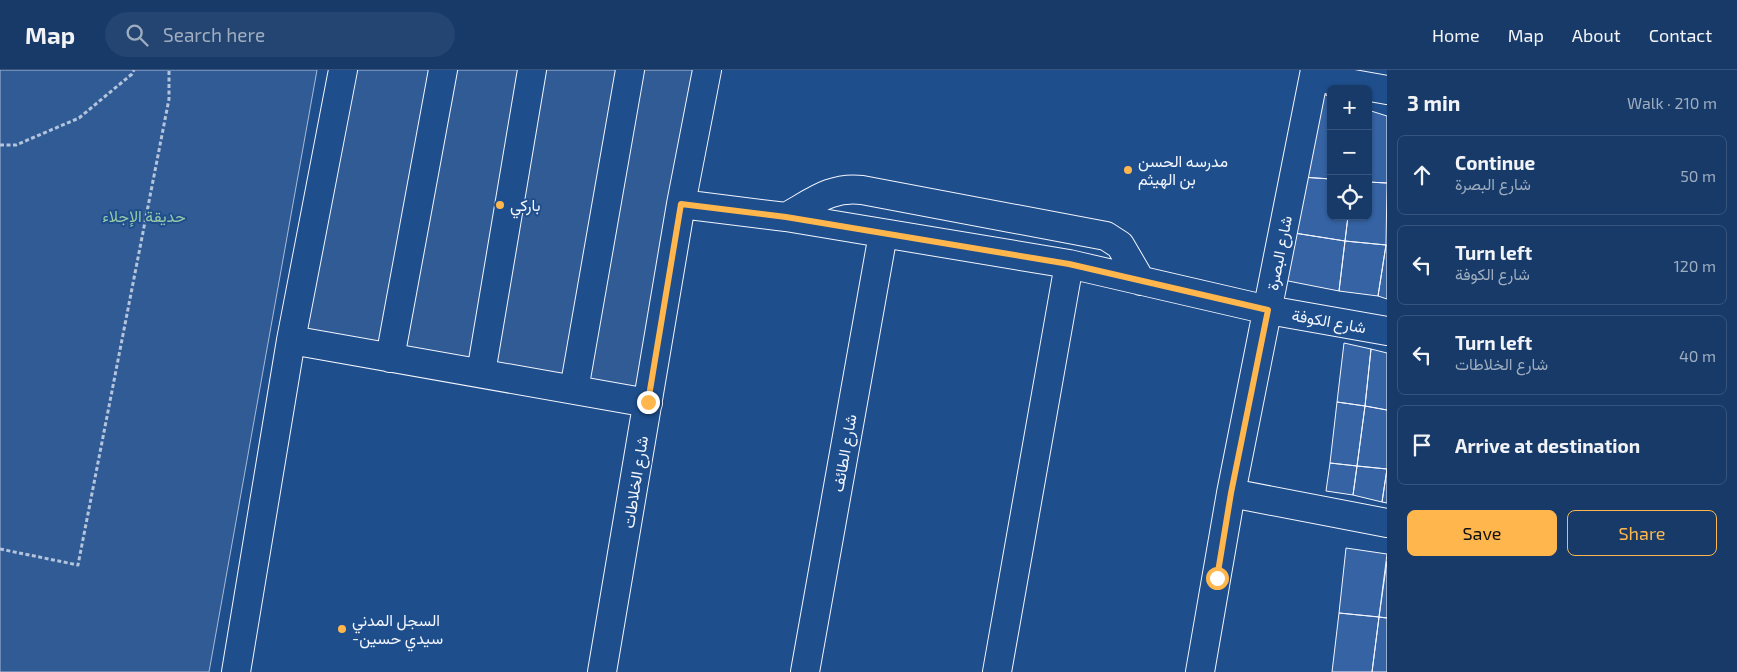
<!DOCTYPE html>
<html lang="en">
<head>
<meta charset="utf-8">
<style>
  body { margin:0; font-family:"Exo 2",Vazirmatn,sans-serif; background:#244571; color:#f1f3f6 }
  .controls { position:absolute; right:15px; top:15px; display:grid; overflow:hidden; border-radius:8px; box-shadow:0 1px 4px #0004 }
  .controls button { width:45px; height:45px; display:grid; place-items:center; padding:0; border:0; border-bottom:1px solid #36547d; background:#173a69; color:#f1f3f6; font:25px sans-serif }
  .stop { position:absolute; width:15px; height:15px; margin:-11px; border:4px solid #ffb74d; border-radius:50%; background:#fff }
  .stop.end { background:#ffb74d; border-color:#fff; box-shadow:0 1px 5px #0008 }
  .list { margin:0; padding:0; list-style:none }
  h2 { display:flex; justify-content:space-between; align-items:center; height:65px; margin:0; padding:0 20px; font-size:21px }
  h2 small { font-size:16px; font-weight:400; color:#9eadc0 }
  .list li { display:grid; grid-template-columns:32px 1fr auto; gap:15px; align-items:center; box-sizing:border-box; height:80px; margin:0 10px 10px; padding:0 10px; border:1px solid #36547d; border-radius:8px }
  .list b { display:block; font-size:19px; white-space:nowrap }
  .list p { margin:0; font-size:16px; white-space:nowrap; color:#9eadc0 }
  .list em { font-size:16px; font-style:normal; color:#9eadc0 }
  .actions { display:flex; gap:10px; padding:15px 20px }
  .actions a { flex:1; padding:11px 0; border:1px solid #ffb74d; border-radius:8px; text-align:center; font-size:18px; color:#ffb74d }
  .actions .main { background:#ffb74d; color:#111 }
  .icon { flex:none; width:28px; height:28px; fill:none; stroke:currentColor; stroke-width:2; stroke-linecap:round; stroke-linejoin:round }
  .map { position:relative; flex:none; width:1387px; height:602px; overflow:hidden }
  header { display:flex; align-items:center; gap:30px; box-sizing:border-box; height:70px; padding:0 25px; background:#173a69; border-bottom:1px solid #36547d }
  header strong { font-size:24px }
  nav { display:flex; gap:28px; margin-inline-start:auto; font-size:18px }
  .search { width:350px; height:45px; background:#244571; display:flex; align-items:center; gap:12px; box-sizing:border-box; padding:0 18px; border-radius:28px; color:#9eadc0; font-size:19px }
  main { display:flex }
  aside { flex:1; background:#173a69 }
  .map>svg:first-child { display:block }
  .built { fill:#305b95; stroke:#a8bbd7 }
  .building { fill:#3563a3; stroke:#f2f6ff }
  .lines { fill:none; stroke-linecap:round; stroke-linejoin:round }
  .minor-casing { stroke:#f2f6ff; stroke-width:30 }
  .path { stroke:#b3c4dc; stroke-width:3; stroke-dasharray:4 2.5; stroke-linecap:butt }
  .minor { stroke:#1f4e8c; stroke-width:28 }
  .route { stroke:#ffb74d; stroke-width:6 }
  .poi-dot { fill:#ffb74d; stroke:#1f4e8c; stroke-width:2 }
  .labels { text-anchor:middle; stroke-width:4; stroke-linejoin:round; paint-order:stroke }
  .poi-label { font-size:16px; fill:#f2f6ff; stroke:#1f4e8c; text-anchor:start }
  .park-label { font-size:16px; fill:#97c8a6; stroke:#1f4e8c }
  .street-label { font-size:16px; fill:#f2f6ff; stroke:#1f4e8c }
</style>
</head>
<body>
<header>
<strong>Map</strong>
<div class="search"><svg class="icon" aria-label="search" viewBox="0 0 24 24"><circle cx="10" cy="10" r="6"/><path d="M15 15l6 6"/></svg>Search here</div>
<nav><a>Home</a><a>Map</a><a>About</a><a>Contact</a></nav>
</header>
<main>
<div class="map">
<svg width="1387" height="602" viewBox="0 0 1387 602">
  <rect width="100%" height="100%" fill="#1f4e8c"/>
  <!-- built -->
  <path class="built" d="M0,0H317L209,602H0Z
    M344,0H706L648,332L292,270Z"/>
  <!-- building -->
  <path class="building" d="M1317,22L1331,27V109L1301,107Z
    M1368,40L1387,46V113L1368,112Z
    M1301,107L1331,109V146H1348L1345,171L1288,162Z
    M1368,112L1387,113L1386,175L1345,171L1348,146H1368Z
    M1288,162L1345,171L1339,221L1278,209Z
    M1345,171L1386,175L1378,226L1339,221Z
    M1386,175H1387V229L1378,226Z
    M1344,273L1371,279L1365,336L1337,332Z
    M1371,279L1387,283V340L1365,336Z
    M1337,332L1365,336L1357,396L1330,393Z
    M1365,336L1387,340V399L1357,396Z
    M1330,393L1357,396L1353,425L1326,421Z
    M1357,396L1387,399L1382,432L1353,425Z
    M1387,399V433L1382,432Z
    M1346,478L1387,484L1379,547L1339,543Z
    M1387,491V548L1379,547Z
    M1339,543L1379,547L1372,602H1332Z
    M1379,547L1387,548V602H1372Z"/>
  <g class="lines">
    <!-- minor casing -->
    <g class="minor-casing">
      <path id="minor" d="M1314,7L1387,20
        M681,134L786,147L1069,194L1268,240L1387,261
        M786,147C812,133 831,116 862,120L1106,166L1120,175L1141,211
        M291,270L648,333
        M390,288L443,0
        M481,303L532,0
        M574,320L630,0
        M1231,423L1387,453
        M236,602L291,270L343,0
        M602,602L681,134L707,0
        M805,602L883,164
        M997,602L1069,194
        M1200,602L1231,423L1315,0"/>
    </g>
    <!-- path -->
    <path class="path" d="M0,75H16L79,48L132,4L134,0
      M0,479L78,495L169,29V0"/>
    <!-- minor -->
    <use href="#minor" class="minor"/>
  </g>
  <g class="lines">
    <!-- route -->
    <path class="route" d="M648,332L681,134L786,147L1069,194L1268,240L1231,423L1217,508"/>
  </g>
  <!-- markers -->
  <g class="poi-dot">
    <circle cx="1128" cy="100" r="5"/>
    <circle cx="500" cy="135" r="5"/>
    <circle cx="342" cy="559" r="5"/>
  </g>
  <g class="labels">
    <!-- poi labels -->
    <g class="poi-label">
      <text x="1138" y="97">مدرسه الحسن<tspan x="1138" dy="18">بن الهيثم</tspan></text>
      <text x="510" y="141">باركي</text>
      <text x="352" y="556">السجل المدني<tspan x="352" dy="18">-سيدي حسين</tspan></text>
    </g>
    <!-- park labels -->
    <g class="park-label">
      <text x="144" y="152">حديقة الإجلاء</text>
    </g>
    <!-- street labels -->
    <g class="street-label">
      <text transform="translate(1279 183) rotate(-79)" y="6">شارع البصرة</text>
      <text transform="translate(1329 251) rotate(10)" y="6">شارع الكوفة</text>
      <text transform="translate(844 383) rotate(-80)" y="6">شارع الطائف</text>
      <text transform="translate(635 412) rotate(-81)" y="6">شارع الخلاطات</text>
    </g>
  </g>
</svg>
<div class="controls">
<button>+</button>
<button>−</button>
<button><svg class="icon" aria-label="locate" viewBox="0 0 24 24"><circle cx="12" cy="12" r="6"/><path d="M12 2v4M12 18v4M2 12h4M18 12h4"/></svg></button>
</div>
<div class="stop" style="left:1217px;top:508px"></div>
<div class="stop end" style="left:648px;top:332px"></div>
</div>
<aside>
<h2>3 min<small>Walk · 210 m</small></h2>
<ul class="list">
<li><svg class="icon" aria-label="ahead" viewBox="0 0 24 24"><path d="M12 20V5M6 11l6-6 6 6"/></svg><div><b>Continue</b><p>شارع البصرة</p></div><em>50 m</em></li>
<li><svg class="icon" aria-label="left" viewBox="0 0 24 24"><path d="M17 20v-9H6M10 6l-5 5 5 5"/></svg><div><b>Turn left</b><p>شارع الكوفة</p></div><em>120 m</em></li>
<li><svg class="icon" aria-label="left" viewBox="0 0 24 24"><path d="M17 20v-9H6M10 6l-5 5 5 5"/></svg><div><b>Turn left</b><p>شارع الخلاطات</p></div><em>40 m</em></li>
<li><svg class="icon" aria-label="arrive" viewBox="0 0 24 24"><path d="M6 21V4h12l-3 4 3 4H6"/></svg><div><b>Arrive at destination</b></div></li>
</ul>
<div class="actions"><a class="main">Save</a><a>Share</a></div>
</aside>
</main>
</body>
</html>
